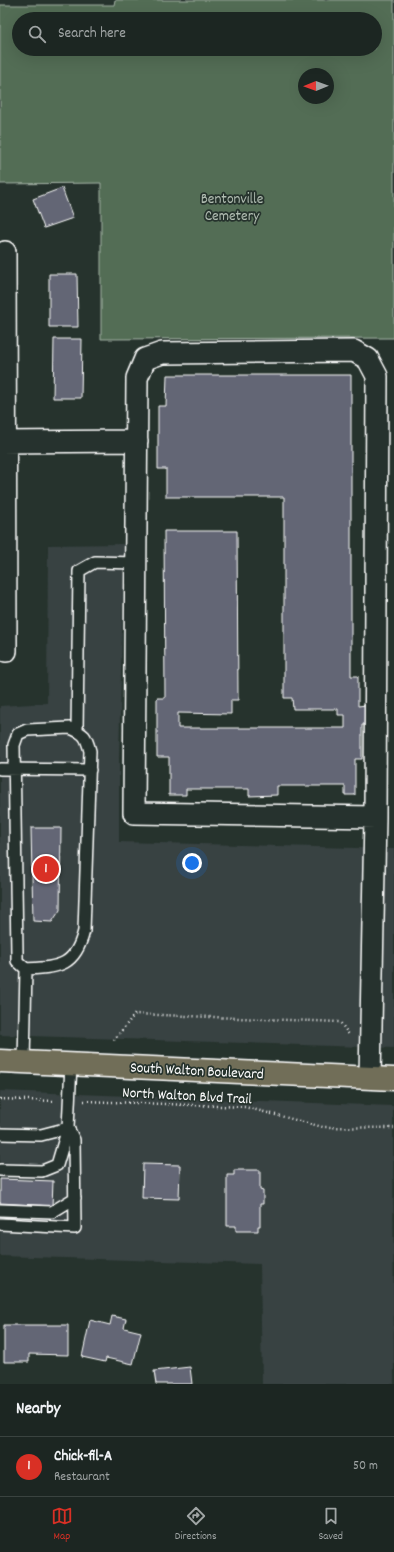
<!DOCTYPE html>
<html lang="en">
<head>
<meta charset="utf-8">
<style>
  body { margin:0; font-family:Dekko,sans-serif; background:#252e2a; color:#f1f3f6 }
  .compass { position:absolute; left:298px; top:68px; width:36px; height:36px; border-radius:50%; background:#1c2622; box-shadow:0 4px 16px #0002; rotate:269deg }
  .you { position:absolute; left:192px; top:863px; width:14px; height:14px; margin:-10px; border:3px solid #fff; border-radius:50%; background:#1a73e8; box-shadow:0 0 0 6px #1a73e833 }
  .badge { display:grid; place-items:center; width:26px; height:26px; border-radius:50%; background:#d93025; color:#fff; font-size:13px; font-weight:700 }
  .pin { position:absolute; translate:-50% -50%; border:2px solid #fff; box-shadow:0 1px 4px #0006 }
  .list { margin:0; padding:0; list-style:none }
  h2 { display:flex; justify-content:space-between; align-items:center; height:52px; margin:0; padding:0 16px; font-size:17px }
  h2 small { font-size:13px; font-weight:400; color:#a0a5a5 }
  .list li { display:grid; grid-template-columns:26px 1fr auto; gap:12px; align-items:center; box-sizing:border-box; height:60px; padding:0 16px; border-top:1px solid #3a4340 }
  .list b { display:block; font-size:15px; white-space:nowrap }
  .list p { margin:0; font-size:13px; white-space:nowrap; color:#a0a5a5 }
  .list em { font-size:13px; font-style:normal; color:#a0a5a5 }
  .icon { flex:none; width:22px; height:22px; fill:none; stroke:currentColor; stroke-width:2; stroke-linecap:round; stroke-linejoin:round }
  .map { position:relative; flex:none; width:394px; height:1384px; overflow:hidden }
  .search { position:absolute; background:#1c2622; box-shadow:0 4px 16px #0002; left:12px; right:12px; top:12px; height:44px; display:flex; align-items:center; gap:10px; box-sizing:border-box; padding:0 14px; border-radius:22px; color:#a0a5a5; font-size:15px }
  .sheet { height:112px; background:#1c2622 }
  nav { display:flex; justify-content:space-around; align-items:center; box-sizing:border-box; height:56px; border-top:1px solid #3a4340; background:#1c2622; font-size:11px; color:#a0a5a5 }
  nav a { display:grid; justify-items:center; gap:2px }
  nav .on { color:#d93025 }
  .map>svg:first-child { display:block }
  .built { fill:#384242 }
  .green { fill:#526d54; stroke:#a8b6aa; fill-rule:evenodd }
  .building { fill:#636674; stroke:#fff }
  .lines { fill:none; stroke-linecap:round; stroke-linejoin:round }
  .service-casing { stroke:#fff; stroke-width:14 }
  .minor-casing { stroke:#fff; stroke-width:24 }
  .primary-casing { stroke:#fff; stroke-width:25 }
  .path { stroke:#fff; stroke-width:2.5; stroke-dasharray:1 3; stroke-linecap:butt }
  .service { stroke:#26332d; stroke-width:11 }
  .minor { stroke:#26332d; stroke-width:21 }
  .primary { stroke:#716e59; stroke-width:22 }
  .labels { text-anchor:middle; stroke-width:3.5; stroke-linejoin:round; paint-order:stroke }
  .park-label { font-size:15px; fill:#b1bdb2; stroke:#26332d }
  .street-label { font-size:15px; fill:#fff; stroke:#26332d }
</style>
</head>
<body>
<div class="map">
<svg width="394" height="1384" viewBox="0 0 394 1384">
  <rect width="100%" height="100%" fill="#26332d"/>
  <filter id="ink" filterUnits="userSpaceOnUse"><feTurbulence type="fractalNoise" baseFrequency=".025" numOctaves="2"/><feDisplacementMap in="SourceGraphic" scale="8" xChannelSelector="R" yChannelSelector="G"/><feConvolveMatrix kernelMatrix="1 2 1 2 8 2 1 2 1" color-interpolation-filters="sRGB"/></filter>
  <g filter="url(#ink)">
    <!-- built -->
    <path class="built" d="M124,544L119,759V842L394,849V1048L0,1035V706L47,703L48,545Z
      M0,1091L393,1106L394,1384H262L260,1264L0,1256Z"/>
    <!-- green -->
    <path class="green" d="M115,0H394V338L101,339V183L0,184V5H114ZM19,19H375V49H19ZM304,74H328V98H304Z"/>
    <!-- building -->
    <path class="building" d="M62,188L73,218L44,228L33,199Z
      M49,274H77L78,327H49Z
      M54,339H82L81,398H53Z
      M167,375H351V676H358V706L366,705V725H362V759H355V795H345V786H277V795L249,796V789H186V795H169V757H157V698H165L164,531H237L238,700H231V714L178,713V728H345V715H338V709H293L292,698H284V497H166V469H158V406H166Z
      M31,828H61L60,910L52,922L33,921Z
      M143,1164L180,1165L179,1199L142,1198Z
      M234,1170H260V1190L263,1191V1204H260V1226H258V1231H236V1226H227V1175H234Z
      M0,1179L53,1181L52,1206L0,1203Z
      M112,1316L126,1319L124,1328L141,1332L133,1364L106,1358L105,1362L82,1357L90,1320L110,1325Z
      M4,1325H68V1355L29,1354V1362H4Z
      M190,1367L192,1384H156L154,1371Z"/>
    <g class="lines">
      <!-- service casing -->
      <g class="service-casing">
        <path id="service" d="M70,728C85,734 86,736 90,751L84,931C75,967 59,967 26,969L17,961V954L14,745L18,734L27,730Z
          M77,731L79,571L95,562L136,563
          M0,769L90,770
          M24,1062L26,969
          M0,1134L41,1135L68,1128
          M0,1170L42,1171L57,1165L68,1128L71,1064
          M0,1210L52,1212L75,1198
          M0,1224L75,1228L74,1140L68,1128"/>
      </g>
      <!-- minor casing -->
      <g class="minor-casing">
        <path id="minor" d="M5,252L6,651
          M0,442L137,441
          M370,1078L375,817L377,376L368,359L354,351L162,353L145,359L137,378L134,813L375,817"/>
      </g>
      <!-- primary casing -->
      <g class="primary-casing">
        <path id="primary" d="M0,1061L394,1079"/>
      </g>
      <!-- path -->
      <path class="path" d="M114,1040L135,1014L340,1022L350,1036
        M0,1099L55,1101
        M84,1101L245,1107L323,1127L394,1128"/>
      <!-- service -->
      <use href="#service" class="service"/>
      <!-- minor -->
      <use href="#minor" class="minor"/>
      <!-- primary -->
      <use href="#primary" class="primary"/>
    </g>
  </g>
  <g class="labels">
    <!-- park labels -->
    <g class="park-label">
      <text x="232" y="203">Bentonville<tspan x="232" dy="17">Cemetery</tspan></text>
    </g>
    <!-- street labels -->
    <g class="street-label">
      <text transform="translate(197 1070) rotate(3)" y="5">South Walton Boulevard</text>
      <text transform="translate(187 1095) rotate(3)" y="5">North Walton Blvd Trail</text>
    </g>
  </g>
</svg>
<svg class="compass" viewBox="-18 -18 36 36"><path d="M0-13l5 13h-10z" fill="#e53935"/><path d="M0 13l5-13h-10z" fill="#a0a5a5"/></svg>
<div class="you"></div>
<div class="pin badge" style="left:46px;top:869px">1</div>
<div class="search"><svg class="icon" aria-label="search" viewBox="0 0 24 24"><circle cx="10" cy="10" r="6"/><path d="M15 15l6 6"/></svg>Search here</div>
</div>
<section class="sheet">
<h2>Nearby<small></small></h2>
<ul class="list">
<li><span class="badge">1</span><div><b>Chick-fil-A</b><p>Restaurant</p></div><em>50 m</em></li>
</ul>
</section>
<nav>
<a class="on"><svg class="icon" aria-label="map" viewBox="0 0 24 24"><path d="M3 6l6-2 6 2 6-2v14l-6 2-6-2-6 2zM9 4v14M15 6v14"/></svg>Map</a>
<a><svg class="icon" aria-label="directions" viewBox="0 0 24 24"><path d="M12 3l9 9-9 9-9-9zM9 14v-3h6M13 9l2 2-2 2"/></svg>Directions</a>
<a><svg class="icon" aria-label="saved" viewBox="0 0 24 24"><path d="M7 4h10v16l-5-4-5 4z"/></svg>Saved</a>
</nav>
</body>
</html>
